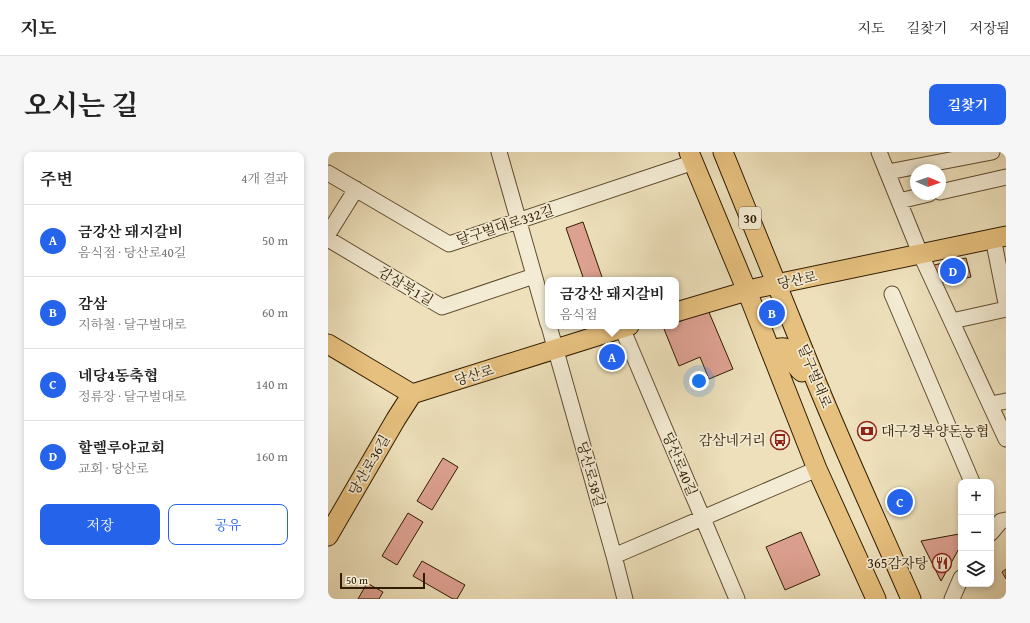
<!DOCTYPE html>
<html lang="ko">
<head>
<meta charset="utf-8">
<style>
  body { margin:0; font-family:"Gentium Book Plus","Noto Serif KR",serif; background:#f6f6f6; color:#222 }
  .controls { position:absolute; right:12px; bottom:12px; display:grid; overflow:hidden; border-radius:8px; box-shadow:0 2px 6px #0003 }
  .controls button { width:36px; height:36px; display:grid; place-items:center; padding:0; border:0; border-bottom:1px solid #e0e0e0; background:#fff; color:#222; font:20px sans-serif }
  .compass { position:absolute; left:582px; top:12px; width:36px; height:36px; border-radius:50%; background:#fff; box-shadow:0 2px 6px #0003; rotate:92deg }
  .scale { position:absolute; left:12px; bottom:10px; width:85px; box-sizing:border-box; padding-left:4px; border:2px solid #311c01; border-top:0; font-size:11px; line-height:14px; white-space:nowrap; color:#311c01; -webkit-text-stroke:3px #f3ebd3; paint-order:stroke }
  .you { position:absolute; left:371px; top:229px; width:14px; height:14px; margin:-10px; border:3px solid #fff; border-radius:50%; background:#1a73e8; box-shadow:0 0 0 6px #1a73e833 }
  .badge { display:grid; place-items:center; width:26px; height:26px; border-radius:50%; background:#2563eb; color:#fff; font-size:13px; font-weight:700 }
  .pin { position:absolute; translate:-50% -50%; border:2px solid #fff; box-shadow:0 1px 4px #0006 }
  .popup { position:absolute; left:217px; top:125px; width:134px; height:52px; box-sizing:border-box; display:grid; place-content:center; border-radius:8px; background:#fff; filter:drop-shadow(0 1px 3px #0005); font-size:13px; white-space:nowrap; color:#767676 }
  .popup b { font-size:15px; color:#222 }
  .popup::after { content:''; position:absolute; left:50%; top:100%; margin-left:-8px; border:8px solid transparent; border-top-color:#fff }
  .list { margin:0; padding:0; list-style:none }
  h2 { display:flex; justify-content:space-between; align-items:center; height:52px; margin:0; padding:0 16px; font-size:17px }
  h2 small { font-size:13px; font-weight:400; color:#767676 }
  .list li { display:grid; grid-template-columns:26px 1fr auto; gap:12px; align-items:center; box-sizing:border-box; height:72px; padding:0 16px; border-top:1px solid #e0e0e0 }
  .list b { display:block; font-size:15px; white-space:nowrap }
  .list p { margin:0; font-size:13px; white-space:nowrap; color:#767676 }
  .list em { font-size:13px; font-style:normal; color:#767676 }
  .actions { display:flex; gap:8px; padding:12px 16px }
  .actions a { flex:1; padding:9px 0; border:1px solid #2563eb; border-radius:8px; text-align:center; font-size:14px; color:#2563eb }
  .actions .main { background:#2563eb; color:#fff }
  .icon { flex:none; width:22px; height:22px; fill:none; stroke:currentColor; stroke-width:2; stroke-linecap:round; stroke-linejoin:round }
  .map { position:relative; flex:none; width:678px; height:447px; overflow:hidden; border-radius:8px }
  header { display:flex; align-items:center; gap:24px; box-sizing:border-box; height:56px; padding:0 20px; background:#fff; border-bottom:1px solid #e0e0e0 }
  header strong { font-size:19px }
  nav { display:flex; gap:22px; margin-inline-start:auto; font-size:14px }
  .intro { display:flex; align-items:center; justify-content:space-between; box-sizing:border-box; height:96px; padding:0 24px }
  h1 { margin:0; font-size:28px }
  .button { padding:10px 18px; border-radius:8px; background:#2563eb; color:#fff; font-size:14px; font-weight:700 }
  main { display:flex; gap:24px; padding:0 24px }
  aside { flex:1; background:#fff; border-radius:8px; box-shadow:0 2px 6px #0003 }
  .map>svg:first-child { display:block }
  .building { fill:#dda191; stroke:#311c01 }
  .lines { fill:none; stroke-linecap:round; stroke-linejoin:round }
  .minor-casing { stroke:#604d30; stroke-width:17 }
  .major-casing { stroke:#311c01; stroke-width:21 }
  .minor { stroke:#f3ebd3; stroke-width:15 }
  .major { stroke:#e6c07e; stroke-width:19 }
  .labels { text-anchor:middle; stroke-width:3.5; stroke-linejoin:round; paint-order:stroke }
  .shield { fill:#f3ebd3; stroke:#6b5a40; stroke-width:1 }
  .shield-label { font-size:13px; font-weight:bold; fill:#311c01 }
  .street-label { font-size:14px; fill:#311c01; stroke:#f3ebd3 }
  .poi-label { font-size:14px; fill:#311c01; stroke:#f3ebd3; text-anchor:end }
</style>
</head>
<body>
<header>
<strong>지도</strong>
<nav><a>지도</a><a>길찾기</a><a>저장됨</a></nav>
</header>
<div class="intro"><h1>오시는 길</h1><a class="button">길찾기</a></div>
<main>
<aside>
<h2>주변<small>4개 결과</small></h2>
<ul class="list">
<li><span class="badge">A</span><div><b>금강산 돼지갈비</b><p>음식점 · 당산로40길</p></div><em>50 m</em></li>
<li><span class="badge">B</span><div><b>감삼</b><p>지하철 · 달구벌대로</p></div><em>60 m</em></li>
<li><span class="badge">C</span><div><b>네당4동축협</b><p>정류장 · 달구벌대로</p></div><em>140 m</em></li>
<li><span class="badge">D</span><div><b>할렐루야교회</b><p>교회 · 당산로</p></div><em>160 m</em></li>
</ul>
<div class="actions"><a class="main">저장</a><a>공유</a></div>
</aside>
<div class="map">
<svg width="678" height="447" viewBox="0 0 678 447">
  <rect width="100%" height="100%" fill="#ede0bb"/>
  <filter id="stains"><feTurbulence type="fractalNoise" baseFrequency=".005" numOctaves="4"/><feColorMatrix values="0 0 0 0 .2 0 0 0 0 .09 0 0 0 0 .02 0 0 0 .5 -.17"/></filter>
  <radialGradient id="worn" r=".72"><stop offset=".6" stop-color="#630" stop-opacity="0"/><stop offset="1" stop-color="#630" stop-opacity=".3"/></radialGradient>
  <!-- building -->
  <path class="building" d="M255,70L275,128H256L238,76Z
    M638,106L643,125L613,131L606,113Z
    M380,158L405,217L381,227L372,205L351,214L336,177L342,174H348V171Z
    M115,306L130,315L104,358L89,349Z
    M80,361L95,370L69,413L54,404Z
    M473,380L492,423L457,438L438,395Z
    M631,382L633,387V393L613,429L593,389Z
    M94,409L137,433L129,447H125L85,424Z
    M678,417V427L674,420Z
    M39,431L55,440L51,447H30Z"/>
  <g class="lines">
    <!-- minor casing -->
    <g class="minor-casing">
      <path id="minor" d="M171,0L220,172
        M551,0L592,101L678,287
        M560,20L664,0
        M0,21L121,92L366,10
        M612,40L678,25
        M571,49L601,42
        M0,82L28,37
        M665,86L678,151
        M0,87L114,155L206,124
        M564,142L644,330
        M624,169L678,157
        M221,174L286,404L297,447
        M294,176L409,447
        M663,252L678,249
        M663,381L673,369L678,368
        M286,404L489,317
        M624,447L633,426"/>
    </g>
    <!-- major casing -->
    <g class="major-casing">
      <path id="major" d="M361,0L419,139L489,317L548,447
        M395,0C425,74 455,148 485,222C516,298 550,372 583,447
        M348,160L429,136L678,84
        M0,192L84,242L301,174
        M443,199C468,187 460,210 474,220
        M0,384L68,267L84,242"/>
    </g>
    <!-- minor -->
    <use href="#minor" class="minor"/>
    <!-- major -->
    <use href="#major" class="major"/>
  </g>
  <!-- icons -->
  <defs>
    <g id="bank-ring" transform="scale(1)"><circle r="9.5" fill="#f3ebd3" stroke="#8f2418" stroke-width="1.5"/><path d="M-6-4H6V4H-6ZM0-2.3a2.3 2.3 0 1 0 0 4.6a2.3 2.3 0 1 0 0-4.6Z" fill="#8f2418"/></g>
    <g id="bus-ring" transform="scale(1)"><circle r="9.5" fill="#f3ebd3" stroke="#8f2418" stroke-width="1.5"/><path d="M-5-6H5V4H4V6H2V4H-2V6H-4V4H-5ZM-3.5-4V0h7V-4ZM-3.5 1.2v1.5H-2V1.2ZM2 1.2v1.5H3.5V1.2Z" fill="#8f2418"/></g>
    <g id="restaurant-ring" transform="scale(1)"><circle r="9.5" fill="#f3ebd3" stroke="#8f2418" stroke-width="1.5"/><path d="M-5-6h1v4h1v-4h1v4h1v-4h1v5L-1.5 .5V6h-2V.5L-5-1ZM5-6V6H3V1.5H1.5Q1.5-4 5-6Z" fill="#8f2418"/></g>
  </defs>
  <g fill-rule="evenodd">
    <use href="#bank-ring" x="539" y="279"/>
    <use href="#bus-ring" x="452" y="288"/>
    <use href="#restaurant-ring" x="614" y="411"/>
  </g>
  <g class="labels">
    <!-- shield labels -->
    <rect class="shield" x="411" y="55" width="22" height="22" rx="3"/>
    <g class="shield-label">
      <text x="422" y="71">30</text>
    </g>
    <!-- street labels -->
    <g class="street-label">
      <text transform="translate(177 73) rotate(-18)" y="5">달구벌대로332길</text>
      <text transform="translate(469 128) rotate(-12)" y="5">당산로</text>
      <text transform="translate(78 134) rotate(31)" y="5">감삼북1길</text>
      <text transform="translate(146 223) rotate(-17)" y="5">당산로</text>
      <text transform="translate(487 224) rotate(68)" y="5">달구벌대로</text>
      <text transform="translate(352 312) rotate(67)" y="5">당산로40길</text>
      <text transform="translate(41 313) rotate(-60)" y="5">당산로36길</text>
      <text transform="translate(263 322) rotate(74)" y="5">당산로38길</text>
    </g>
    <!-- poi labels -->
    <g class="poi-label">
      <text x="553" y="284" text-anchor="start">대구경북양돈농협</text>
      <text x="438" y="293">감삼네거리</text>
      <text x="600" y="416">365감자탕</text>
    </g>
  </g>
  <rect width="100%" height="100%" filter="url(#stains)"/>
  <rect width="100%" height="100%" fill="url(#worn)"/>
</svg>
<div class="controls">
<button>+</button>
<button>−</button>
<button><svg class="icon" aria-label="layers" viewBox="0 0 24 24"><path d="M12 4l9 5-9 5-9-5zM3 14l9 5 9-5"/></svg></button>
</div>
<svg class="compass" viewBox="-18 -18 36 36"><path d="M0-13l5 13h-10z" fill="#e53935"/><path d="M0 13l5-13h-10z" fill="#767676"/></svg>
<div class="scale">50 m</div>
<div class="you"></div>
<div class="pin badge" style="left:284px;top:205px">A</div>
<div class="popup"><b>금강산 돼지갈비</b>음식점</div>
<div class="pin badge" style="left:444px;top:161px">B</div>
<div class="pin badge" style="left:572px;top:350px">C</div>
<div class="pin badge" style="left:625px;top:119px">D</div>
</div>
</main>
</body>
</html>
